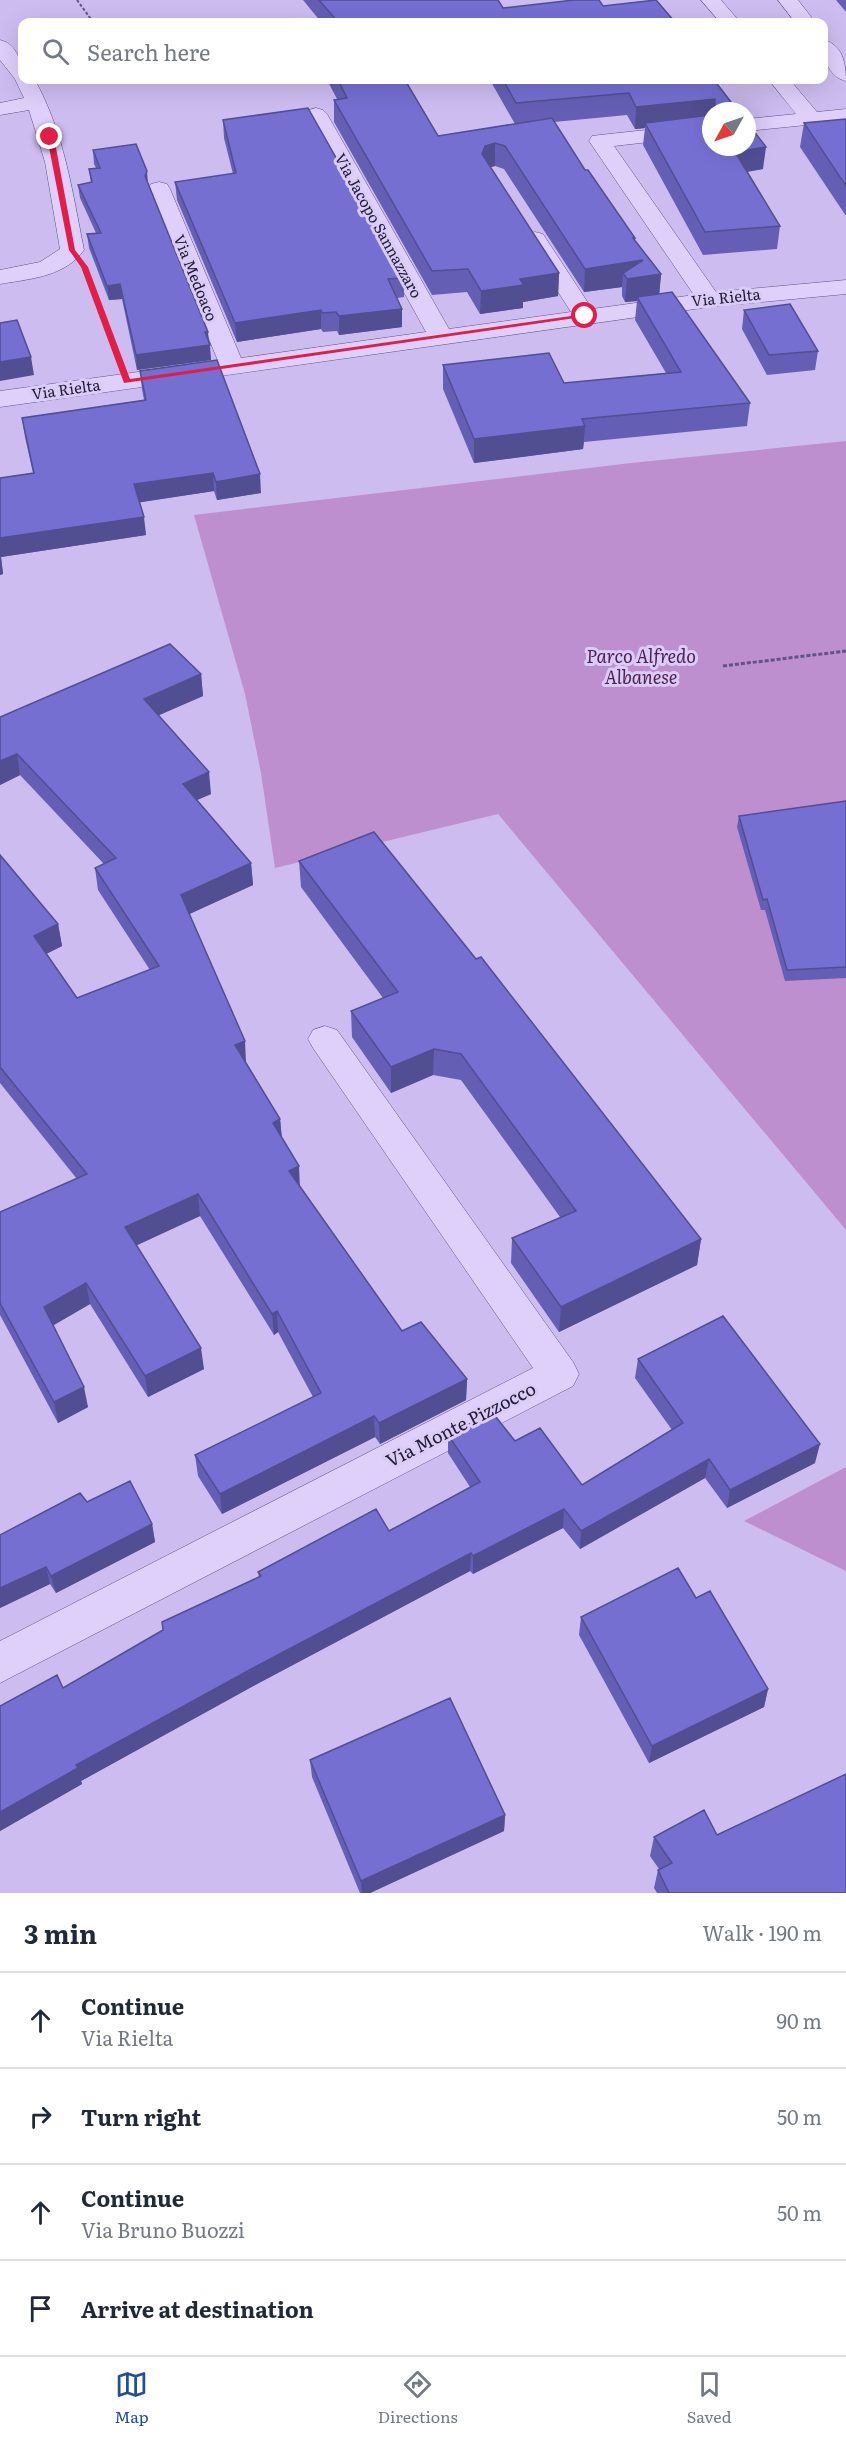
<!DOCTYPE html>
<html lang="en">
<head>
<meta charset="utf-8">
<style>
  body { margin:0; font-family:Literata,serif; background:#f2f2f3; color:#1f2937 }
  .compass { position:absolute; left:702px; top:102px; width:54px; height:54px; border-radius:50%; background:#fff; box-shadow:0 6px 24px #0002; rotate:230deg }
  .stop { position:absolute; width:18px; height:18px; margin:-14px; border:4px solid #e11d48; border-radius:50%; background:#fff }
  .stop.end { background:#e11d48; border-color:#fff; box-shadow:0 2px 6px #0008 }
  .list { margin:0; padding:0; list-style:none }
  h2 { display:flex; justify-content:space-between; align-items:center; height:78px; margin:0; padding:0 24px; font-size:26px }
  h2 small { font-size:20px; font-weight:400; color:#747a83 }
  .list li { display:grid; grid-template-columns:39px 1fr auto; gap:18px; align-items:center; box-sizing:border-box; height:96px; padding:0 24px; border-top:2px solid #e0e1e3 }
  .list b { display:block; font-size:22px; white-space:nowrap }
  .list p { margin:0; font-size:20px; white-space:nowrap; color:#747a83 }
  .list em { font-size:20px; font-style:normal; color:#747a83 }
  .icon { flex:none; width:33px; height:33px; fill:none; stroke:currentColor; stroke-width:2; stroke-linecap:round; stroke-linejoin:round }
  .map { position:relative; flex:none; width:846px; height:1893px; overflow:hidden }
  .search { position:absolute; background:#fff; box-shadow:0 6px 24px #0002; left:18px; right:18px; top:18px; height:66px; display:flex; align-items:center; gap:15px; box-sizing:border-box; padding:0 21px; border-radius:12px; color:#747a83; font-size:22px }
  .sheet { height:462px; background:#fff }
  nav { display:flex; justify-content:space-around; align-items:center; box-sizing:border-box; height:84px; border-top:2px solid #e0e1e3; background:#fff; font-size:16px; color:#747a83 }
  nav a { display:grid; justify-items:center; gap:3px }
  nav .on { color:#214e9a }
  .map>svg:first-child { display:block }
  .green { fill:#be8fce }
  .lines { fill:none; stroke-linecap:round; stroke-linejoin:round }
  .minor-casing { stroke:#5d5488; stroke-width:1 }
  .path-far1 { stroke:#5d5488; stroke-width:2; stroke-dasharray:3 2; stroke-linecap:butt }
  .path { stroke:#5d5488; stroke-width:3; stroke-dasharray:4 2; stroke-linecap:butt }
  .minor { fill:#decffb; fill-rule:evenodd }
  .wall { fill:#645fb4 }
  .shaded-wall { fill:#514e92 }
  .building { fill:#746fd1; stroke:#514e92; stroke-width:1.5 }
  .route { fill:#e11d48 }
  .labels { text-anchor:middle; stroke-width:6; stroke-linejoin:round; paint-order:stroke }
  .far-street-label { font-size:15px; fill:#1e1a36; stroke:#dacbf7 }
  .park-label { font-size:18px; font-style:italic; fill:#4e2054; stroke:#dacbf7 }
  .street-label { font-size:18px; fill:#1e1a36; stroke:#dacbf7 }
</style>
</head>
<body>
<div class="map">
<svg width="846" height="1893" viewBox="0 0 846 1893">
  <rect width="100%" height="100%" fill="#cdbcf0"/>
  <!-- green -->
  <path class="green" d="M846,441V1230L498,814L275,868L261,773L245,694L194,515L631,463Z
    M846,1467V1571L744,1521Z"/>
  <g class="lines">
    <!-- minor casing -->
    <g class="minor-casing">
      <path id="minor" d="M701,0H721L740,22H720Z
        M778,0H798L815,22H795Z
        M0,40C18,44 22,64 22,80H35C64,133 72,189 84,250C65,277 29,279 0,284V270L40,262L60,249L45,162L29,110L0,115V103L24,98L15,79L0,60Z
        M824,40C843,45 846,64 846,81C828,77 822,56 824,40Z
        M769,80H790L817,112L846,109V121L747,131V119L796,114Z
        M316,108L323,110L327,114L449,329L571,312L524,239L527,234L535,232L543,234L592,309L694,295L589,141L592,136L600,135L711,123V135L614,146L716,292L846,280V294L709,307L0,407V391L218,361L148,189L151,184L159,182L167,184L170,189L241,358L426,332L305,114L309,110Z
        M325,1026L337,1030L573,1362L579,1374L573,1386L0,1683V1641L533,1368L313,1048L308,1039L313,1030Z"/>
    </g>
    <!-- path-far1 -->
    <path class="path-far1" d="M77,0L93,22
      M303,22L324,20
      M90,282L109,332"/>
    <!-- path -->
    <path class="path" d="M108,330L116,350
      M723,666L846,651"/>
    <!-- minor -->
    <use href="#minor" class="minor"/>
  </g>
  <!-- wall -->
  <path class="wall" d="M303,0H498L503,8L603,6L675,22H321Z
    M836,0H846V12Z
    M327,80H407H405L438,136L515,124L490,80H714L738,111H711V147L763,169L747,172L780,226L777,249L703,255L643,145L645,128L635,129L627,115L554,122L585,170L635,238V241L661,274L659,294L750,403L747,426L584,442L583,449L474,463L443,389V365L564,383L666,373L635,320L637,301L625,302L622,296V287L584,292L504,169L495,166L490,167L559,273L558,296L523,302V308L480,314L467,292L432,295L334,122V100L337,99Z
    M846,119V216L800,147L804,123Z
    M223,120L404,278V297L397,298L402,309V327L339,335L337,331L323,332L321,329L237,342L177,200L175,182L233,174L224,138Z
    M93,150L148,185L210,345L211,360L137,370L122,299L109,300L89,248L87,234L96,233L80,198L78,185L91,183L89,169L96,168L94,164Z
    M744,310L818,351L815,370L767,375L742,329Z
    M140,371L261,493L217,500L214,491L139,502L146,535L1,557L3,574L0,575V478L33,473L25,437L22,418L144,400L142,389Z
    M201,674L203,696L158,715L211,794L197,800L251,863L253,885L189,914L246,1063L280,1119L282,1138L300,1186L402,1331L467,1379L466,1400L380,1444L375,1437L222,1514L198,1476L195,1455L313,1397L278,1332L274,1335L200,1216L136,1245L204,1369L148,1397L90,1304L53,1325L88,1407L58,1423L0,1315V1212L77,1179L0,1083V855L58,924L62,946L46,954L77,998L150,970L98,890L95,868L104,864L20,775L0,785V717Z
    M846,801V978L785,981L765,910H761L737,827L739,816Z
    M299,861L701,1239L697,1265L559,1332L511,1263L512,1238L560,1217L461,1080L433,1075L391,1093L352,1037L351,1011L383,998L301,887Z
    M638,1359L815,1463L727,1508L705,1478L580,1549L563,1528L473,1574L470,1571L257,1684L81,1781L82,1784L0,1831L63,1688L259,1577L258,1572L389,1531L470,1487L448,1453V1435L515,1441L582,1485L672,1430L635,1378Z
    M87,1502L152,1524L155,1542L56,1593L50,1584L0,1608V1534V1535Z
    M696,1598L768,1689L764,1707L649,1763L579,1635L581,1617Z
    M310,1760L505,1815L504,1831L370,1893H360L312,1777Z
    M717,1835L846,1893H657L654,1888L658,1870L659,1869L650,1856L654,1837Z"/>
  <!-- shaded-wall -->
  <path class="shaded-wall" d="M715,99L714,111H711V121L645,123V128L635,129L636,107Z
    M495,143V166L484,169L482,154L485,146Z
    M766,147L763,169L732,174L735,152Z
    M147,171L148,185L145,176Z
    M643,260L661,274L659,298L637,297V301L625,302L627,279L623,273L622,287L584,292L585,269Z
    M559,273L558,296L523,302V308L480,314L481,291L520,279Z
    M120,284L122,299L109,300L107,286Z
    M402,309V327L339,335V316Z
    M321,310V329L237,342L235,323Z
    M205,332H208L211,360L137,370L136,355Z
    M31,357L34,375L0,381V362Z
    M585,426L583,449L474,463V439Z
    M213,473L214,491L136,503L134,484Z
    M260,474L261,493L217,500L216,482Z
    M144,517L146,535L1,557L3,574L0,575V538Z
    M201,674L203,696L146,721L144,699Z
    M17,754L20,775L0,785V761Z
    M209,772L211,794L185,805L183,784Z
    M251,863L253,885L183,917L181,895Z
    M58,924L62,946L38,958L34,936Z
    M245,1041L246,1063L237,1067L235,1045Z
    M434,1049L433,1075L391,1093V1067Z
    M280,1119L282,1141L273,1123Z
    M299,1166L300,1188L289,1171Z
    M198,1194L200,1216L129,1249L125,1227Z
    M701,1239L697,1265L559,1332L561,1307Z
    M86,1283L90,1304L49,1328L44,1307Z
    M277,1311L278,1332L274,1335L272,1314Z
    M201,1348L204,1369L148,1397L145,1376Z
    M467,1379L466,1400L380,1444L379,1423Z
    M84,1387L88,1407L58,1423L54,1402Z
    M374,1416L375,1437L222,1514L220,1494Z
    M820,1444L815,1463L727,1508L730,1490Z
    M709,1459L705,1478L580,1549L581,1531Z
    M564,1509L563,1528L473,1574V1556Z
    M152,1524L155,1542L56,1593L51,1576Z
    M471,1553L470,1571L257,1684L81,1781L82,1784L0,1831V1812L76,1765L255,1667Z
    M46,1567L50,1584L0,1608V1588Z
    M768,1689L764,1707L649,1763L652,1746Z
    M505,1815L504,1831L370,1893H362L361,1881Z"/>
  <!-- building -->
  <path class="building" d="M319,0H498L503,8L574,0H599L603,6L656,0L675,22H338Z
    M338,80H405L438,136L552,118L585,170H588L635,238H633L661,274L627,279L623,273L643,260L585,269L505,146L495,143L485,146L482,154L559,273L520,279L524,285L481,291L468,269L432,271L334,100L347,98Z
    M503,80H714L738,111H715V99L636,107L629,93L516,103Z
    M308,108L404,278L388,279L402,309L339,316L336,312L322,313L321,310L235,323L175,182L236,173L223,120Z
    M711,115V147H747V122L766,147L735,152L780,226L705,232L645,123Z
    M846,119V186L804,123Z
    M136,144L147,171L145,176L208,332H205L210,345L136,355L120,284L107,286L87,234L101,233L78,185L92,182L89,169L100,168L93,150Z
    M672,292L750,403L582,419L585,426L474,439L443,365L549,353L564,383L681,372L637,297Z
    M790,304L818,351L769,355L744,310Z
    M17,320L31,357L0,362V323Z
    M217,360L260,474L216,482L213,473L134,484L144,517L0,538V478L34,473L22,418L146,400L140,371Z
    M170,644L201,674L144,699L209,772L183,784L251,863L181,895L245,1041L235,1045L280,1119L273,1123L299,1166L289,1171L402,1331L421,1322L467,1379L379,1423L374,1416L220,1494L195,1455L321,1393L277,1311L272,1314L198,1194L125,1227L201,1348L145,1376L86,1283L44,1307L84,1387L54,1402L0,1303V1212L87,1174L0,1067V855L58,924L34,936L77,998L159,966L95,868L116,858L17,754L0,761V717Z
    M846,801V967L787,970L767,899L763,900L739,816Z
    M374,832L476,959L481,957L701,1239L561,1307L512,1238L576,1211L461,1054L434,1049L391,1067L351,1011L398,992L299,861Z
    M723,1316L820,1444L730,1490L709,1459L581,1531L564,1509L473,1556L471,1553L255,1667L76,1765L78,1768L0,1812V1706L57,1675L63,1688L163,1630L162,1622L261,1576L258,1572L376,1509L389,1531L480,1482L448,1435L492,1412L515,1441L540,1428L582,1485L683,1423L638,1359Z
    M130,1481L152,1524L51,1576L46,1567L0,1588V1534V1535L80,1493L87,1502Z
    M678,1568L696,1598L710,1591L768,1689L652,1746L581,1617Z
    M450,1698L505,1815L361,1881L310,1760Z
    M846,1774V1893H669L658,1870L672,1863L654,1837L704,1810L717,1835Z"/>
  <!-- route -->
  <path class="route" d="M50,135L54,137L75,250L88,267L130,379L585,314L589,316L124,383L81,267L69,250L47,137Z"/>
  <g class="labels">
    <!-- far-street labels -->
    <g class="far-street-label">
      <text transform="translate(378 226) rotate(61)" y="5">Via Jacopo Sannazzaro</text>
      <text transform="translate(195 278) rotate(68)" y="5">Via Medoaco</text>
      <text transform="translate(726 298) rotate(-6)" y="5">Via Rielta</text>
      <text transform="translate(66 390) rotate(-8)" y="5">Via Rielta</text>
    </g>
    <!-- park labels -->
    <g class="park-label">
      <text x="641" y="663">Parco Alfredo<tspan x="641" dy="21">Albanese</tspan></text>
    </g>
    <!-- street labels -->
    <g class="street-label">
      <text transform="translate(461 1425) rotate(-27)" y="6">Via Monte Pizzocco</text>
    </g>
  </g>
</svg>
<svg class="compass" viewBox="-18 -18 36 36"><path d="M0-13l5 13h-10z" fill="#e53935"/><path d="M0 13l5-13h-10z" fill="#747a83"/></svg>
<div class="stop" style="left:585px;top:316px"></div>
<div class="stop end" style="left:50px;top:137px"></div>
<div class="search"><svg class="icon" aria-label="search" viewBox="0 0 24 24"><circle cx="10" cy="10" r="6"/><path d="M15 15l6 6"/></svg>Search here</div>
</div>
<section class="sheet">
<h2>3 min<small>Walk · 190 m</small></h2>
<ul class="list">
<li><svg class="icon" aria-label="ahead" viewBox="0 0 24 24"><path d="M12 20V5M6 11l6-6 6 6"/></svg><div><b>Continue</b><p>Via Rielta</p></div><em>90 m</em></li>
<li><svg class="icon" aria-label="right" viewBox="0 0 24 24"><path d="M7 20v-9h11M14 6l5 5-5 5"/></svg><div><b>Turn right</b></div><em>50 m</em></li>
<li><svg class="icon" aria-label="ahead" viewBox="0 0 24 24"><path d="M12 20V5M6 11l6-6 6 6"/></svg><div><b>Continue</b><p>Via Bruno Buozzi</p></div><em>50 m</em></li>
<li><svg class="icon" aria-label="arrive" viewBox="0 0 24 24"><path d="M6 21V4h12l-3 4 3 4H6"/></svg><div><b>Arrive at destination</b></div></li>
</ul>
</section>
<nav>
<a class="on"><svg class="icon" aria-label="map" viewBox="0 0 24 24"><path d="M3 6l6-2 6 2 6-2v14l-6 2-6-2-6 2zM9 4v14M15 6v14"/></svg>Map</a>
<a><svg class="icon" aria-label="directions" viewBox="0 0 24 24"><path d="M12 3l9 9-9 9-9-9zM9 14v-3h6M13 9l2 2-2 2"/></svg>Directions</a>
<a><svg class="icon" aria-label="saved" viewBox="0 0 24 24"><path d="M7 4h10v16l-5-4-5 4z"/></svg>Saved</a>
</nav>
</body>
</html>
